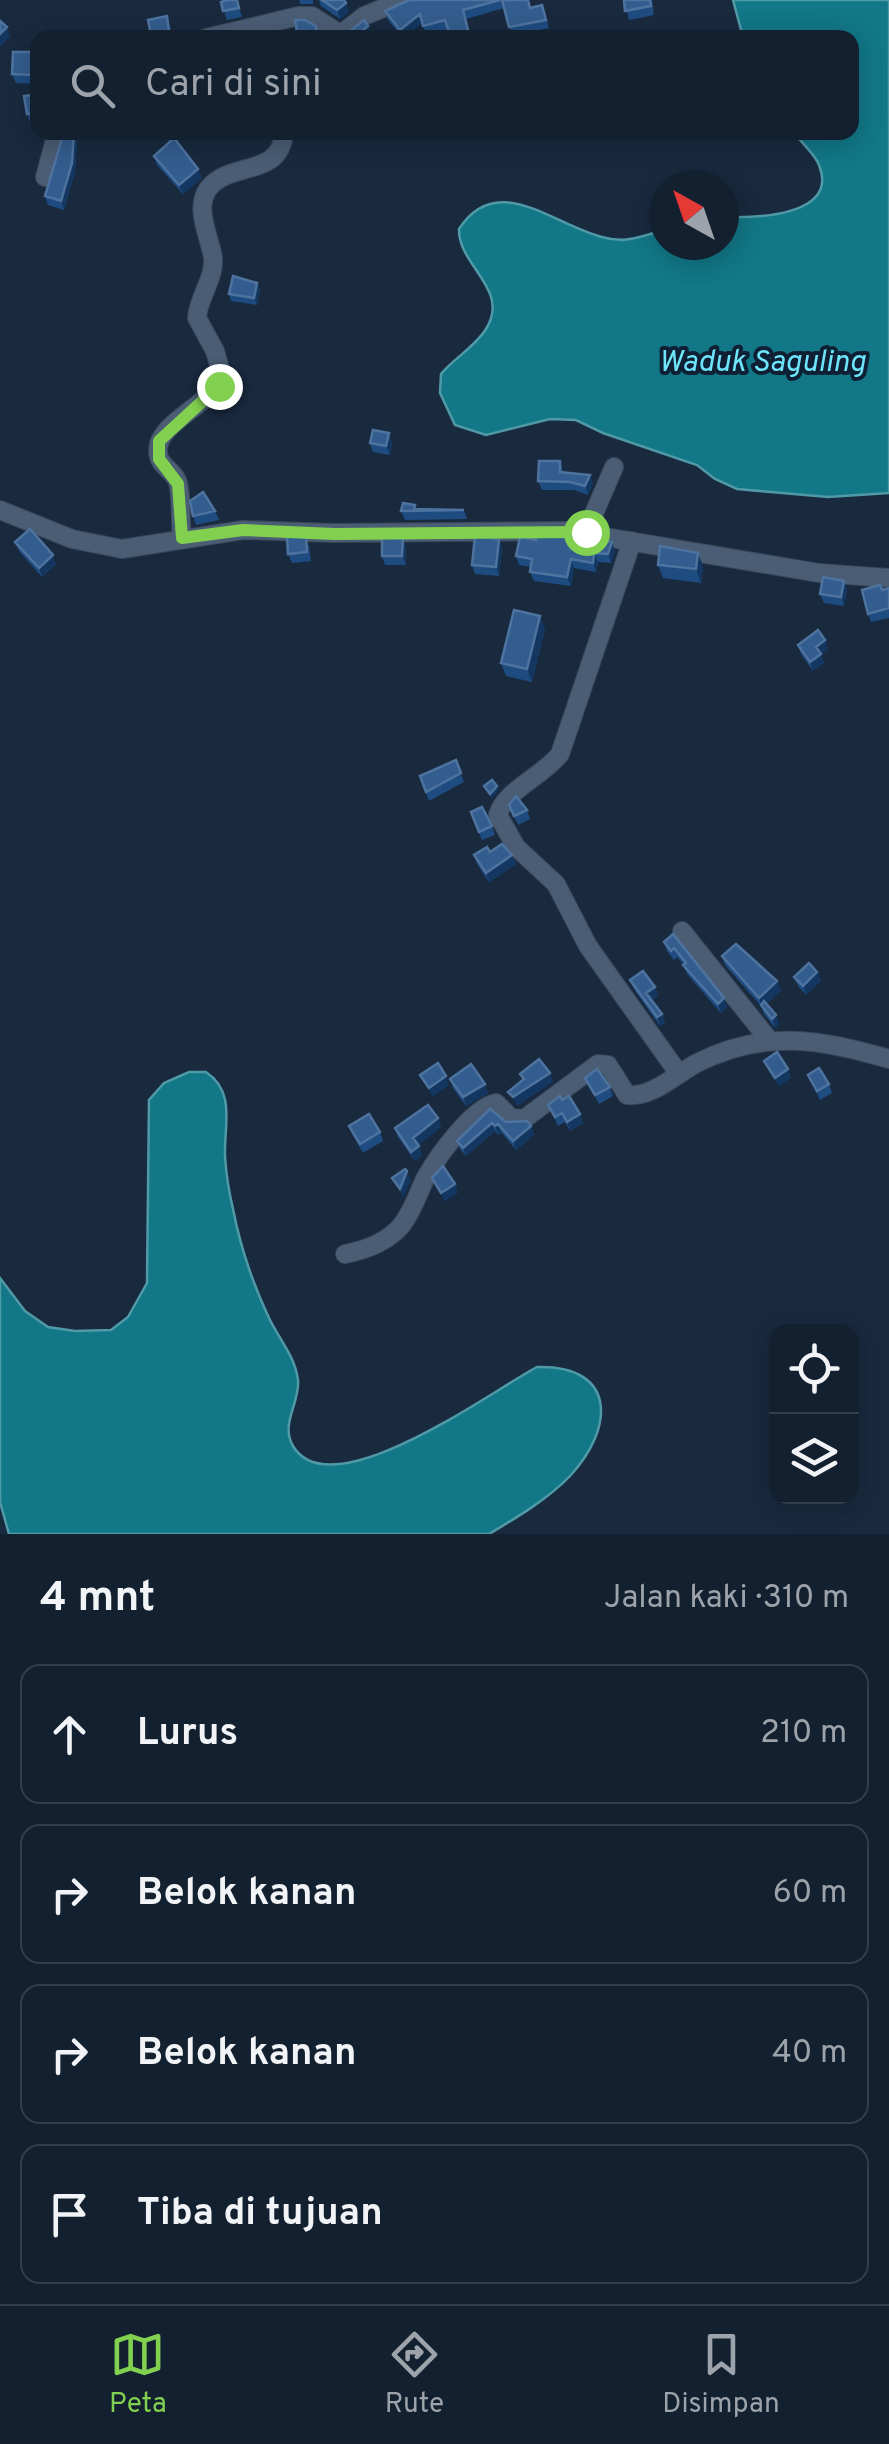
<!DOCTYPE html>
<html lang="id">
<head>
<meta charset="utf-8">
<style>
  body { margin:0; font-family:Overpass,sans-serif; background:#1c2837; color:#f1f3f6 }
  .controls { position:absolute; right:30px; bottom:30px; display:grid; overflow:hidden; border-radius:20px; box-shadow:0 5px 25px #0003 }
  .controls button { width:90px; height:90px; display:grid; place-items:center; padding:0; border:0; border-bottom:2px solid #323e4b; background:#13202f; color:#f1f3f6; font:50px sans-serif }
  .compass { position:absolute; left:649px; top:170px; width:90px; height:90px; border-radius:50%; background:#13202f; box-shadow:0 5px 25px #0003; rotate:320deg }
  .stop { position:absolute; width:30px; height:30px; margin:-22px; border:8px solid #82d04f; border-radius:50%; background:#fff }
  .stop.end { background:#82d04f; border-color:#fff; box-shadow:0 2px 10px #0008 }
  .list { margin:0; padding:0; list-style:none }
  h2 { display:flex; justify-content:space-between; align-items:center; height:130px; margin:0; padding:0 40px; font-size:42px }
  h2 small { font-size:32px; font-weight:400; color:#9da3aa }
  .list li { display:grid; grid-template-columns:65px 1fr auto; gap:30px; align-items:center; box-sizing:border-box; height:140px; margin:0 20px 20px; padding:0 20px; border:2px solid #323e4b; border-radius:20px }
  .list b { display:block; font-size:38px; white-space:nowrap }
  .list em { font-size:32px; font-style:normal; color:#9da3aa }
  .icon { flex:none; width:55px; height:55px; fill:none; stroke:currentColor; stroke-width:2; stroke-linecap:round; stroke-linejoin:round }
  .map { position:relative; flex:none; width:889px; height:1534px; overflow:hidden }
  .search { position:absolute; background:#13202f; box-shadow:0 5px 25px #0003; left:30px; right:30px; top:30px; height:110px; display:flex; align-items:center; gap:25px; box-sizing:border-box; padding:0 35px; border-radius:20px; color:#9da3aa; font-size:38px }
  .sheet { height:770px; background:#13202f }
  nav { display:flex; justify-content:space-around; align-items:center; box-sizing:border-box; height:140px; border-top:2px solid #323e4b; background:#13202f; font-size:28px; color:#9da3aa }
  nav a { display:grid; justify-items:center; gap:5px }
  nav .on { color:#82d04f }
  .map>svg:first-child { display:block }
  .water { fill:#127786; stroke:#509aa8; stroke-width:2.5 }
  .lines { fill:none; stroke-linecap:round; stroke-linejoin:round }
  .minor-casing { stroke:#394658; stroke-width:20 }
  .minor { stroke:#4a5d74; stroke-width:18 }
  .wall { fill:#1e4c81 }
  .shaded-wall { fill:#133761 }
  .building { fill:#335d8e; stroke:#4e739f; stroke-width:2.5 }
  .route { stroke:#82d04f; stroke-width:12 }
  .labels { text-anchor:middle; stroke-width:8; stroke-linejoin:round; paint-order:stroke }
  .water-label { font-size:30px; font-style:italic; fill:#6ee5fb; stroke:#102034 }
</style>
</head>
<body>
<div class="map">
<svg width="889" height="1534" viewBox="0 0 889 1534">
  <rect width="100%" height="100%" fill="#192a3f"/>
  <!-- water -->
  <path class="water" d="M733,0H889V493L828,497L737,489L715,479L697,465L603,433L576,420L550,419L486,435L455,425L440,393L441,374C454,358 475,347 486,329C511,289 458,266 459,229C497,170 553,225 602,237C625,244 642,236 664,230V245H724V217C753,218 840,217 819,165C815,154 801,143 795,133L852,132V38L743,37Z
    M189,1072H206C236,1092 224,1125 225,1156C226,1173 229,1192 233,1209C240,1245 253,1284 269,1318C279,1339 295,1356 298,1380C300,1403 280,1424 293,1446C331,1510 493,1390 537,1367C618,1365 614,1429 570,1476C548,1499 516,1518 489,1534H9L0,1502V1278L25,1311L48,1327L75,1331L111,1330L128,1317L147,1283L149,1100L164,1083Z"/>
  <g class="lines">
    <!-- minor casing -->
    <g class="minor-casing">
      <path id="minor" d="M206,38L299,16H312L340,34
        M336,38L364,16L403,0
        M45,177L57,132
        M0,510L72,539L122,549L243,530L333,533L569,531L819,573L889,578
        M586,532L614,467
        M182,538C180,521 182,499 178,483C174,469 158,467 158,451C157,422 211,406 222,376L215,351L197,318C198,298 215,278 213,258C210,237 194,209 208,189C229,160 281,179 284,132
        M632,541L560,754C543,776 504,791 498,815L516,847L556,884L588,946L679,1074
        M682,931L769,1040
        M345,1254C366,1250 386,1243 401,1226C413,1211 418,1193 426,1177C438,1156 473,1107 496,1103L511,1118L524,1119L598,1064L608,1065L627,1095C652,1098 676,1074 697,1063C765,1029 819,1039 889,1059"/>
    </g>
    <!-- minor -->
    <use href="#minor" class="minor"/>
  </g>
  <!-- wall -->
  <path class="wall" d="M237,0L242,17L227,20L221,2Z
    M299,0H313V4H300Z
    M319,0H344L349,12L340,19L321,6Z
    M409,0H529L531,8L545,13L549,28L512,36L504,8L466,19L471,38H451L448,29L426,34L422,23L403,38L388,20L385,11Z
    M624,0H652L654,15L629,20Z
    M148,20L170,25L172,38H152Z
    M35,52L37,84L16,83L12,74Z
    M38,94V122L30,123L27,114Z
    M77,140L75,172L64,210L48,205L45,196Z
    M154,156L202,178L183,194L157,165Z
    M257,283L260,290L257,305L231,301L229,294Z
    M392,442L390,455L373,452L370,443Z
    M560,461L563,472L590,475L593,484L588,495L574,490H542L538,481Z
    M417,509L464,510L467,519L405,520L401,511Z
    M215,511L219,520L196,525L193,516Z
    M536,540L615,551L611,563L598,562L596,572L574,568L571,586L534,581L530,572L531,567L519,565L516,556Z
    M15,542L56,564L42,577L19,551Z
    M309,545L311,561L292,563L288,554Z
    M406,547V565H385L382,556Z
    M502,548L499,576L475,574L472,565Z
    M658,565L703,566L701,583L663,578Z
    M844,581L847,590L844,606L824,603L820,594Z
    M889,588V618L871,622L868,614L882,590Z
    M545,629L532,682L506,676L501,663Z
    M825,640L828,649L821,655L824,663L813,671L801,654L798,645Z
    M456,760L464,782L429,801L420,776Z
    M509,805L527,810L530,819L518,825Z
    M471,812L492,826L495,835L482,840Z
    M490,852L512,855L516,864L489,882L477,864L474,855Z
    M673,934L727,1007L721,1013L687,974L684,965L677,957L674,960L667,951L664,942Z
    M722,956L781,990L766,1004L779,1024L775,1028L764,1014L761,1006L725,965Z
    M817,972L821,981L806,995L798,986L794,977Z
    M630,980L655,987L658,996L652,1000L662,1014L665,1023L660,1026L634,989Z
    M808,1075L829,1084L832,1093L820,1100Z
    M585,1078L610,1087L613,1096L599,1104Z
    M450,1079L488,1093L466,1106L453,1088Z
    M562,1100L580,1114L583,1123L570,1131L565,1122L558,1126L548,1105Z
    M490,1109L506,1122L531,1126L534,1135L516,1150L501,1132L498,1135L495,1131L466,1156L460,1149L457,1141Z
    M438,1118L441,1127L418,1145L422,1155L415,1161L398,1137L395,1128Z
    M349,1126L380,1132L383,1141L363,1153L352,1134Z"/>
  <!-- shaded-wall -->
  <path class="shaded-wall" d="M346,3L349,12L340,19L337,10Z
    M420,14L423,22L403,38L400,30Z
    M368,26L372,35L369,38H353Z
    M7,27L10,36L0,47V34Z
    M35,52L38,59L37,84L34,75Z
    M74,132L77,140L75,172L64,210L61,201Z
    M165,132H179L168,142Z
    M198,169L202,178L183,194L179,185Z
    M257,283L260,290L257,305L254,298Z
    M389,433L392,442L390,455L386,446Z
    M590,475L593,484L588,495L585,486Z
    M403,538L406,547V565L402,556Z
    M499,539L502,548L499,576L496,567Z
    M612,542L615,551L611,563L608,554Z
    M594,553L598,562L596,572L593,563Z
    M698,553L703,566L701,583L696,569Z
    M53,555L56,564L42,577L39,568Z
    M571,559L574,568L571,586L567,577Z
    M844,581L847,590L844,606L841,597Z
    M540,616L545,629L532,682L527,669Z
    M825,640L828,649L821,655L824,663L813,671L810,662L816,647Z
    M497,786L498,790L492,799L490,794Z
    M512,855L516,864L489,882L486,873Z
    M817,972L821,981L806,995L803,986Z
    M777,981L781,990L762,1007L759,998Z
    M655,987L658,996L649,1002L646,993Z
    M724,998L727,1007L721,1013L718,1004Z
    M662,1014L665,1023L660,1026L657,1017Z
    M776,1015L779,1024L775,1028L772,1019Z
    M788,1069L791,1078L778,1087L775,1078Z
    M550,1073L553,1082L517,1106L513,1097Z
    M446,1076L449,1085L432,1097L429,1088Z
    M485,1084L488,1093L466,1106L463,1097Z
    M580,1114L583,1123L570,1131L567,1122Z
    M438,1118L441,1127L416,1147L413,1138Z
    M492,1123L495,1131L466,1156L463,1148Z
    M498,1124L501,1132L498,1135L495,1126Z
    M531,1126L534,1135L516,1150L513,1141Z
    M419,1146L422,1155L415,1161L411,1152Z
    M407,1171L411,1180L403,1198L400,1189Z
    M455,1184L458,1193L444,1202L441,1193Z"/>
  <!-- building -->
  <path class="building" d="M227,0H237L239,8L223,11L221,2Z
    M322,0H344L346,3L337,10Z
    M409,0H500L463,10L470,38H451L445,20L423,26L420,14L400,30L385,11Z
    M502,0H528L530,8L542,5L546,20L509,27Z
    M624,0H650L651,6L625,11Z
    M167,16L169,32L151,35L148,20Z
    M295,20H305L316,26L317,38H298Z
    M364,20L368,26L353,38L349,32Z
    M0,21L7,27L0,34Z
    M13,52H35L34,75L12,74Z
    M38,94V112L27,114L24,96Z
    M64,132H74L72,163L61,201L45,196Z
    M174,138L198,169L179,185L154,156Z
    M233,276L257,283L254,298L229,294Z
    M373,430L389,433L386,446L370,443Z
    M539,461H560V472L590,475L585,486L570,482L538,481Z
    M203,492L215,511L193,516L190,501Z
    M403,503L415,505L414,509L464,510L401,511Z
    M30,529L53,555L39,568L15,542Z
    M537,535H556L612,542L608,554L594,553L593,563L571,559L567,577L530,572L532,559L516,556L520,537L536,540Z
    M306,536L307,552L288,554L287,537Z
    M475,536L499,539L496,567L472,565Z
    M382,538H403L402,556H382Z
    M660,546L698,553L696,569L658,565Z
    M823,577L844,581L841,597L820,594Z
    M880,585L882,590L889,588V608L868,614L862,590Z
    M514,610L540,616L527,669L501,663Z
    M818,630L825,640L816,647L821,654L810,662L798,645Z
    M456,760L461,773L426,792L420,776Z
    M492,780L497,786L490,794L484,786Z
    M516,796L527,810L514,816L509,805Z
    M482,807L492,826L479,832L471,812Z
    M502,844L512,855L486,873L474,855L487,847L490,852Z
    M673,934L724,998L718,1004L683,965L686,963L674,948L671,951L664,942Z
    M736,944L777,981L759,998L722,956Z
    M809,963L817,972L803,986L794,977Z
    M643,971L655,987L646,993L662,1014L657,1017L630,980Z
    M764,1001L776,1015L772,1019L761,1005Z
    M777,1052L788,1069L775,1078L764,1061Z
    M539,1059L550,1073L513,1097L508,1092L524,1079L520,1074Z
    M438,1063L446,1076L429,1088L420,1075Z
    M471,1064L485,1084L463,1097L450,1079Z
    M819,1068L829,1084L817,1091L808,1075Z
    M597,1069L610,1087L595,1095L585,1078Z
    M560,1096L562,1100L569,1096L580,1114L567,1122L562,1113L555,1117L548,1105Z
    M428,1105L438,1118L413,1138L419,1146L411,1152L395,1128Z
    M490,1109L506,1122L527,1121L531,1126L513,1141L498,1124L495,1126L492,1123L463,1148L457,1141Z
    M369,1114L380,1132L360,1144L349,1126Z
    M443,1166L455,1184L441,1193L432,1178Z
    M405,1169L407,1171L400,1189L392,1178Z"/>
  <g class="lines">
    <!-- route -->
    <path class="route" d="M219,386L159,441V459L178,484L182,538L243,530L334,534L586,532"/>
  </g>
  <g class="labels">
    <!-- water labels -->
    <g class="water-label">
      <text x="762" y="371">Waduk Saguling</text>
    </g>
  </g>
</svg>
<div class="controls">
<button><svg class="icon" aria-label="locate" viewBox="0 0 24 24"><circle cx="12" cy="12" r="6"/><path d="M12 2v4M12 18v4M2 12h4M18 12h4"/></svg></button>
<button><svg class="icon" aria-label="layers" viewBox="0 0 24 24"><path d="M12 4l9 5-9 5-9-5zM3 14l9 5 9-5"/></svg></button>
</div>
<svg class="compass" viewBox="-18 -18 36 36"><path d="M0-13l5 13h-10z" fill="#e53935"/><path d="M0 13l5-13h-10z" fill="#9da3aa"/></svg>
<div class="stop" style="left:586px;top:532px"></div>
<div class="stop end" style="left:219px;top:386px"></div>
<div class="search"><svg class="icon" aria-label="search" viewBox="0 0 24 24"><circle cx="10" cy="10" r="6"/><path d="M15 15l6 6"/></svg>Cari di sini</div>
</div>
<section class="sheet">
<h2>4 mnt<small>Jalan kaki · 310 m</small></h2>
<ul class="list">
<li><svg class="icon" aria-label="ahead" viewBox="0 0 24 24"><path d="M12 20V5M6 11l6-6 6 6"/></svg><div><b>Lurus</b></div><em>210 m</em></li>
<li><svg class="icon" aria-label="right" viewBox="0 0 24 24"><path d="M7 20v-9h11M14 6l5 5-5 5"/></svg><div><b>Belok kanan</b></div><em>60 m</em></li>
<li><svg class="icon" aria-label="right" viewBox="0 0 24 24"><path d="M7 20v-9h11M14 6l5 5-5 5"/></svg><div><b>Belok kanan</b></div><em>40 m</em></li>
<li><svg class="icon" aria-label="arrive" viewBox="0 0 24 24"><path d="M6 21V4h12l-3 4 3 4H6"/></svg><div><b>Tiba di tujuan</b></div></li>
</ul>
</section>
<nav>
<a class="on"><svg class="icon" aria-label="map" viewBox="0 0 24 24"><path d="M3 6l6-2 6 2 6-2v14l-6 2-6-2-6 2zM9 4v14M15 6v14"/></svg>Peta</a>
<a><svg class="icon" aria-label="directions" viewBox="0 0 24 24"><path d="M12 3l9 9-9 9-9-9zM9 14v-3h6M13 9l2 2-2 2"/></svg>Rute</a>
<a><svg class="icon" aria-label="saved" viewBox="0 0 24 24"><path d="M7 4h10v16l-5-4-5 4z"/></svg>Disimpan</a>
</nav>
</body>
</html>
